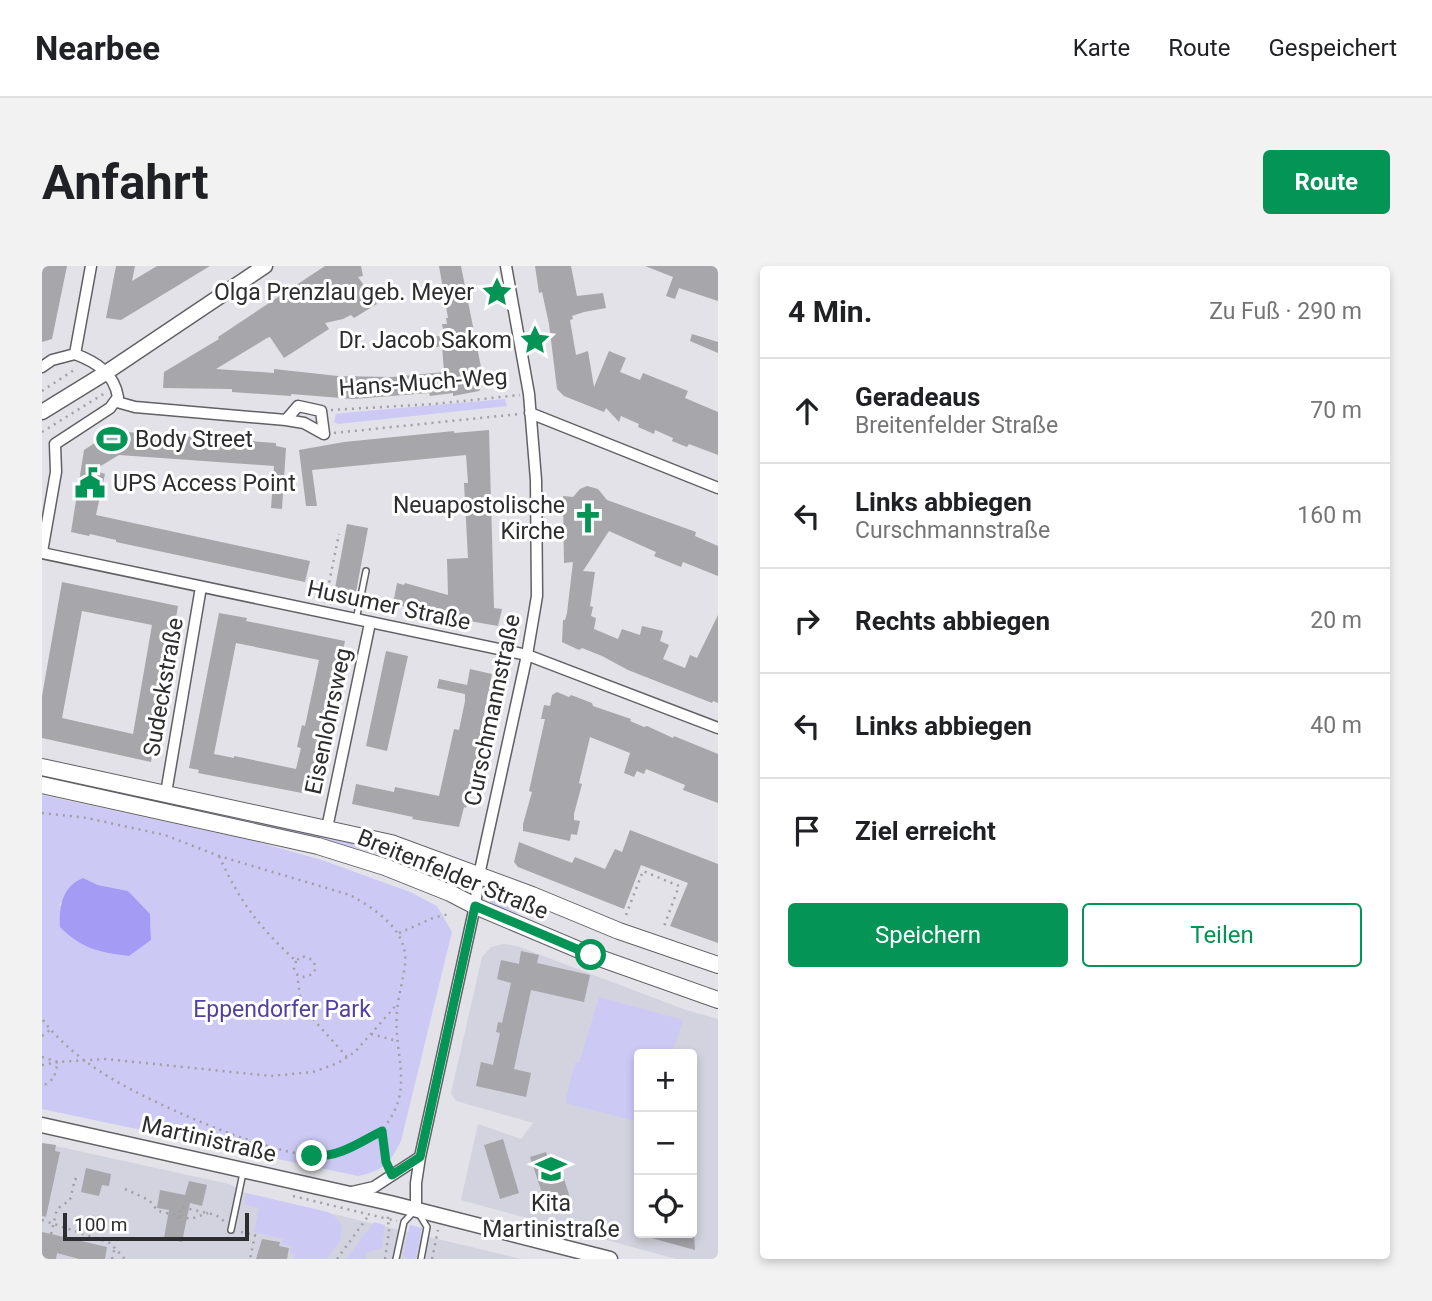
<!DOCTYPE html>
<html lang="de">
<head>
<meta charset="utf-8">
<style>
  body { margin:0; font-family:Roboto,sans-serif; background:#f2f2f2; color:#202124 }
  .controls { position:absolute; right:21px; bottom:21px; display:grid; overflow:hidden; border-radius:7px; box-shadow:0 4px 10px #0003 }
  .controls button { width:63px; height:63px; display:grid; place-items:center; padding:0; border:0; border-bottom:2px solid #e0e0e0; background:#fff; color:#202124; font:35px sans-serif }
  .scale { position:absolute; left:21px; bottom:18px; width:186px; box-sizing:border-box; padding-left:7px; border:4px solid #2d2d2f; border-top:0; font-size:19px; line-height:24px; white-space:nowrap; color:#2d2d2f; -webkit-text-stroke:5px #fff; paint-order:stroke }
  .stop { position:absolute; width:21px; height:21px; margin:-16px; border:5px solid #049455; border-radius:50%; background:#fff }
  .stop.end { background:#049455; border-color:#fff; box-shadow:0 2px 7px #0008 }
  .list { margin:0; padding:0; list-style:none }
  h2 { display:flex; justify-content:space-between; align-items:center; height:91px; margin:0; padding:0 28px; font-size:30px }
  h2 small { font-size:23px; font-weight:400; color:#757577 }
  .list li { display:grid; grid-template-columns:46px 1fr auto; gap:21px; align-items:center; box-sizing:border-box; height:105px; padding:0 28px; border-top:2px solid #e0e0e0 }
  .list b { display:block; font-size:26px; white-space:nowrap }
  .list p { margin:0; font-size:23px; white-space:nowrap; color:#757577 }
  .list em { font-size:23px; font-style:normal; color:#757577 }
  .actions { display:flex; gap:14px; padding:21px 28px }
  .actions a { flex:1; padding:16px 0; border:2px solid #049455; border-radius:7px; text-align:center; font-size:24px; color:#049455 }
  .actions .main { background:#049455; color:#fff }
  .icon { flex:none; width:38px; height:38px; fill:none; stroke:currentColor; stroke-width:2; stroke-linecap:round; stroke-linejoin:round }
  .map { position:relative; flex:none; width:676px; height:993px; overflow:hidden; border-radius:7px }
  header { display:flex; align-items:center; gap:42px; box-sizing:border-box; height:98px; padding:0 35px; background:#fff; border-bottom:2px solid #e0e0e0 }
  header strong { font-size:33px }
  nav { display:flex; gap:38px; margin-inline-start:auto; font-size:24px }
  .intro { display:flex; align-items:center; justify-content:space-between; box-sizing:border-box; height:168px; padding:0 42px }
  h1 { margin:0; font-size:49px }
  .button { padding:18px 32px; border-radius:7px; background:#049455; color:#fff; font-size:24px; font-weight:700 }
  main { display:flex; gap:42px; padding:0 42px }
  aside { flex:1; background:#fff; border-radius:7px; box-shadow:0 4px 10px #0003 }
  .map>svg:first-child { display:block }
  .built { fill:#d3d3df; fill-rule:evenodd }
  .green { fill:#cccaf4; fill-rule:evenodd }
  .water { fill:#a39bf4 }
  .building { fill:#a6a6ab; fill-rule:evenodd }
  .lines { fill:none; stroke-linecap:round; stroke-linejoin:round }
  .lane-casing { stroke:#616165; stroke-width:8 }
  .street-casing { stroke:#616165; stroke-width:13 }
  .secondary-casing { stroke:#616165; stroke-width:17 }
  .primary-casing { stroke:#616165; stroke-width:18 }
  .path { stroke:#a09fa4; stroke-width:2.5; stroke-dasharray:2 5; stroke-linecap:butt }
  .lane { stroke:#fff; stroke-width:5 }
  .street { stroke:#fff; stroke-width:10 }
  .secondary { stroke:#fff; stroke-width:14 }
  .primary { stroke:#fff; stroke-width:16 }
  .route { stroke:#049455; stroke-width:9 }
  .labels { text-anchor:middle; stroke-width:6; stroke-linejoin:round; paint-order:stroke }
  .poi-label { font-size:23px; fill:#2d2d2f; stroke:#fff; text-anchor:end }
  .street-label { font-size:23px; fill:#2d2d2f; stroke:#fff }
  .park-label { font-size:23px; fill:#5340a5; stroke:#fff }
</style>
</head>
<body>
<header>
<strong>Nearbee</strong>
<nav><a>Karte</a><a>Route</a><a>Gespeichert</a></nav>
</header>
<div class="intro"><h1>Anfahrt</h1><a class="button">Route</a></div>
<main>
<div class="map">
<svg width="676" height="993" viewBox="0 0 676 993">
  <rect width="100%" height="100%" fill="#e3e2e8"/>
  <!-- built -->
  <path class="built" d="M462,678L475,680L644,744L676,753V993H634L419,934L436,858L479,873L491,857L414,835L409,827L440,691L449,681ZM597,788H650V967H597Z
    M0,877L187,918L204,927L480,993H0Z"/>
  <!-- green -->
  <path class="green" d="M463,133L465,140L296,158L292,156L294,148L312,146Z
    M0,507L342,582L408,604L406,615L336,588L278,572L0,512Z
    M0,529L208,574L280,594L368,626L395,640L410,666L359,875C348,897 341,905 316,910L0,843ZM41,612L56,619L86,625L109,659V674L86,690L17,639Z
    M462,628L479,633L474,651L454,643L448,637L450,630Z
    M557,731L641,754L630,788H597V856L523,837L533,796L537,797Z
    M204,927L286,946L296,953L300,960L298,975L285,993H252L253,988L248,987L249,980L240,978L241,973L212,966L217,942L202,938Z
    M332,956L343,959L340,982L324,987V993H304Z
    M368,959L380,962L373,993H364L361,988Z"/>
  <!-- water -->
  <path class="water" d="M41,612L56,619L86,625L108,648L109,674L87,690C57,686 40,683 18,661C17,640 20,621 41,612Z"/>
  <!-- building -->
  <path class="building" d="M0,0H25L10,73L0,76Z
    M74,0H93L90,15L115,0H168L79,54L64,52Z
    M283,0H319L321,10L316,11L335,38L312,52L309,49L301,53L283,57L287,63L242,92L228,71L225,72L174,103L232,107V103L296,110L350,111L402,106L400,80L384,83L381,73L402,69L400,58H405L404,52H406L397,0H419L441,111L442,118L437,125L411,130V127L388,130L387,127L311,133L249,128V130L190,126V123L121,122L122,106L177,73L176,71Z
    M493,0H529L535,30L561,27L564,42L542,46L530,50L531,53L528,54L534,89L546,85L552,121L567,85L584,92L578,106L598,114L601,107L646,125L643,132L676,146V189L647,178L645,181L630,175L631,172L613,164L612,168L603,164L596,161L597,158L579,150L577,156L564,142L562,146L522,130L515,123L507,58L500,26L497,27Z
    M603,0H676V35L637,22L633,33L624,30L631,11Z
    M650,68L676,76V87L648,75Z
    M447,164L452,342L460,343L456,360L404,351V350L351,338L355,317L362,319L363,317L406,329L405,293L426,292L422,217H426L424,189L270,204L275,240H264L257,184L302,176L412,165V167Z
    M71,165L234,177V180L244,182L240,243L229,242L232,200L77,189L52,204L63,208L54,249L268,295L263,316L74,276V274L48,268L47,270L29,266L42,184Z
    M545,220L556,223L565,234L654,266L653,270L676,280V310L641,296L639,301L612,290L614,286L567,265L541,305L553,306L548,340L551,341L549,350L554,352L552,363L576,373L580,363L598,369L600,360L621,365L618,375L627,379L621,393L643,402L648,389L655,392L676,349V437L671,435L670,437L586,404L560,390L540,382L537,384L520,376L521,354H523L525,347L531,296L522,297L521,230L531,231L538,223Z
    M305,258L326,262L314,326L293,322Z
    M20,316L136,340L109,496L0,472V430ZM40,345L110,359L91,468L20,452Z
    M177,347L205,352L204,355L303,375L271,527L261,525L260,527L156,507L157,504L147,502ZM194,377L277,394L263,460L260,459L255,481L259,482L254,503L192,490V492L172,488Z
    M344,385L366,390L345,485L324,480Z
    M428,403L450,408L438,468L440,469L424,542L422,541L417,561L370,553L371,551L310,538L314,518L352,526L353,521L397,530L412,463L417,464L423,435V428L395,422L397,413L425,419Z
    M515,426L527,431L529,429L550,437L551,440L589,453L588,455L602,461L605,460L631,472L632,470L676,488V537L641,524L643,519L604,503L602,508L595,505L592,511L582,507L588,487L548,471L537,517L540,518L532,548V554L538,555L535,569L529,568L528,575L481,565V558L490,526L487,525L503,453H499L502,439L508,440L510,429Z
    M588,564L676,598V677L628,660L646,617L599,599L582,643L476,601L472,596L477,576L530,597L533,591L563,603L573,583L580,586Z
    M479,685L497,689L495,697L548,709L542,736L489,724L472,803L489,807L484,831L434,820L439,796L451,799L458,767L454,766L456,756L460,757L469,717L455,713L459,694L477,698Z
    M461,873L477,927L458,933L442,879Z
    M0,877L14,879L13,885L18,886L4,951L0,950Z
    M504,886L507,896L516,894L531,941L507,948L488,891Z
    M44,902L69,908L67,920L60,919L57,930L39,926Z
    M147,915L165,919L160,940L148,937L140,976L122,972L127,944L115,942L118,924L143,929Z
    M0,966L65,981L63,993H37L15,987L14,993H0Z
    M602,967H652L653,984L602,970Z
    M220,973L238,976L237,980L247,982L245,993H214Z"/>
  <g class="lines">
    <!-- lane casing -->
    <g class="lane-casing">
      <path id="lane" d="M314,354L324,305
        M189,964L201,907
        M354,993L362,956L374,943L385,961L379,993"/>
    </g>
    <!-- street casing -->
    <g class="street-casing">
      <path id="street" d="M33,88L49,0
        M0,101L10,94L33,88C54,96 72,107 76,131L68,142L13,178
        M75,136L93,141L244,154L262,157L282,168L279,145L256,140L244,154
        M488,147L676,222
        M0,286L14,206L13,178
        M0,287L485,389L676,462
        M124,527L159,321
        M285,562L328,357
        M310,926L332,921L378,891
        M374,943V917L378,891L433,640L437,609L485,389L495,330L494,214L487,128L464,0"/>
    </g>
    <!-- secondary casing -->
    <g class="secondary-casing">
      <path id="secondary" d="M0,146L65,106L223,0
        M0,859L348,937L568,993"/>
    </g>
    <!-- primary casing -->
    <g class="primary-casing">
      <path id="primary" d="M0,501L349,577L490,629L577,665L676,699
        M0,519L276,580L343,601L408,627L433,640L549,689L676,734"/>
    </g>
    <!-- path -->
    <path class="path" d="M0,125L35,102
      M289,144L392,138L478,129
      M0,166L63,127
      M292,167L477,148
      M283,337L297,268
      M0,547L45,552L123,569L177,590L308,629C335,644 367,665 363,699C361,715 356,730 355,746C351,790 374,822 341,863C332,874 295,890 280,890C229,891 103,835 59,806C36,791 16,774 0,753
      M177,590C198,636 217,661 254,695L260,690L271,694L274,702L271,708L262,711L255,708
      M584,649L601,605L637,620L621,663
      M357,667L391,652L407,648
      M254,695L252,703L255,708L258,730L264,745L305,791
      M329,768L355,775
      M0,770L8,764
      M0,791L16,796L64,793L229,810L271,806L296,797L313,786L356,737
      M0,799L16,796L12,812L0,821
      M340,865L345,899
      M205,891L208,874
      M83,923L107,934L116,945L149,953L166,947
      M251,930L346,953V949
      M136,953L139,941L174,949L183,956
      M0,954L68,977L83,993
      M199,966L213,969L208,993
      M9,968L15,943L28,934L33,913L38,914
      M70,993L73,981
      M295,993L327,949
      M343,993L347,965L346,953L355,955
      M390,993L396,964"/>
    <!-- lane -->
    <use href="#lane" class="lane"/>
    <!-- street -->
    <use href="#street" class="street"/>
    <!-- secondary -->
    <use href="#secondary" class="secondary"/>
    <!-- primary -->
    <use href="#primary" class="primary"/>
  </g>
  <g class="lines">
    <!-- route -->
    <path class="route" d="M270,890C299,891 316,877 340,865L344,896L350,909L378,891L433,640L549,689"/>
  </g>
  <!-- icons -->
  <defs>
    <g id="sight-bare" transform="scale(2.415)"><path d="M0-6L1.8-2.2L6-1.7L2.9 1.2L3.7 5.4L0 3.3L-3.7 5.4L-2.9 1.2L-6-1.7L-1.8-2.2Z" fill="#049455" stroke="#fff" stroke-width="2.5" paint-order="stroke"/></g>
    <g id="stadium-bare" transform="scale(2.415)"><path d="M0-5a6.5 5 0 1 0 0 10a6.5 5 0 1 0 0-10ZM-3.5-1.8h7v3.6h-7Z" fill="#049455" stroke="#fff" stroke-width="2.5" paint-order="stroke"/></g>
    <g id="civic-bare" transform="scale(2.415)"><path d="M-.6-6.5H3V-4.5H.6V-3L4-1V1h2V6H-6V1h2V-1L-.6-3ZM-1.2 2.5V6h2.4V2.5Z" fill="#049455" stroke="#fff" stroke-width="2.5" paint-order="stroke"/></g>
    <g id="church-bare" transform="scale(2.415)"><path d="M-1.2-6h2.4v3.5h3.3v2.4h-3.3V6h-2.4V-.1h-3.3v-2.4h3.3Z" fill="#049455" stroke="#fff" stroke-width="2.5" paint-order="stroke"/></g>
    <g id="school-bare" transform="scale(2.415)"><path d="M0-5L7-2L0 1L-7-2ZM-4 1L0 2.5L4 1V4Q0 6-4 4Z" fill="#049455" stroke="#fff" stroke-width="2.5" paint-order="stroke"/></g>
  </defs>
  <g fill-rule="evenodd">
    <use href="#sight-bare" x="455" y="26"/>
    <use href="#sight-bare" x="493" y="74"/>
    <use href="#stadium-bare" x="70" y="173"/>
    <use href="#civic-bare" x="48" y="217"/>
    <use href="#church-bare" x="546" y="252"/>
    <use href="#school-bare" x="509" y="903"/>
  </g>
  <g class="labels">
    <!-- poi labels -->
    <g class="poi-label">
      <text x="432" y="34">Olga Prenzlau geb. Meyer</text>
      <text x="470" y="82">Dr. Jacob Sakom</text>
      <text x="93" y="181" text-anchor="start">Body Street</text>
      <text x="71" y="225" text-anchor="start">UPS Access Point</text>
      <text x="523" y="247">Neuapostolische<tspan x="523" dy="26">Kirche</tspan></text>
      <text x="509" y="945" text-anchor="middle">Kita<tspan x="509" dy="26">Martinistraße</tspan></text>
    </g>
    <!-- street labels -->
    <g class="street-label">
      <text transform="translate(381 116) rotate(-4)" y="8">Hans-Much-Weg</text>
      <text transform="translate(347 339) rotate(12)" y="8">Husumer Straße</text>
      <text transform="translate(121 421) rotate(-80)" y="8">Sudeckstraße</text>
      <text transform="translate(450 444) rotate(-78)" y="8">Curschmannstraße</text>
      <text transform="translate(286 455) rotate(-78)" y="8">Eisenlohrsweg</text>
      <text transform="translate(411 608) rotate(22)" y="8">Breitenfelder Straße</text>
      <text transform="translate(167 873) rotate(13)" y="8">Martinistraße</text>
    </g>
    <!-- park labels -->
    <g class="park-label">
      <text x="240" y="751">Eppendorfer Park</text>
    </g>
  </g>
</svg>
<div class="controls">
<button>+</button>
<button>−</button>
<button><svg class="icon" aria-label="locate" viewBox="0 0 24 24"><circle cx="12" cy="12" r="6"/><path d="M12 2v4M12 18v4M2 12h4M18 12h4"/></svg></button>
</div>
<div class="scale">100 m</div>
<div class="stop" style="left:549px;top:689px"></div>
<div class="stop end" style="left:270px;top:890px"></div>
</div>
<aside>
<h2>4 Min.<small>Zu Fuß · 290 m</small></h2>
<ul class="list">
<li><svg class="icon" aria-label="ahead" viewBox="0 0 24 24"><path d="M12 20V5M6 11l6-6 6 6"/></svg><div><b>Geradeaus</b><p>Breitenfelder Straße</p></div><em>70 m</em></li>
<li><svg class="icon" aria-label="left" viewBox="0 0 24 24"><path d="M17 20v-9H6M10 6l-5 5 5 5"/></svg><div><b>Links abbiegen</b><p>Curschmannstraße</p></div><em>160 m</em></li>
<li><svg class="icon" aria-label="right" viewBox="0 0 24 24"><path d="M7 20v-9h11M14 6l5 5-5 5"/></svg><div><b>Rechts abbiegen</b></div><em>20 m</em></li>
<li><svg class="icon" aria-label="left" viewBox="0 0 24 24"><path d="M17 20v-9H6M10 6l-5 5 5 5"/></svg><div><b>Links abbiegen</b></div><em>40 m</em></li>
<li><svg class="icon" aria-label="arrive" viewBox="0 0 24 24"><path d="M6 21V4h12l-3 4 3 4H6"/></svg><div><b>Ziel erreicht</b></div></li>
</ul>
<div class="actions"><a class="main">Speichern</a><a>Teilen</a></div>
</aside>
</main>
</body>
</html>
